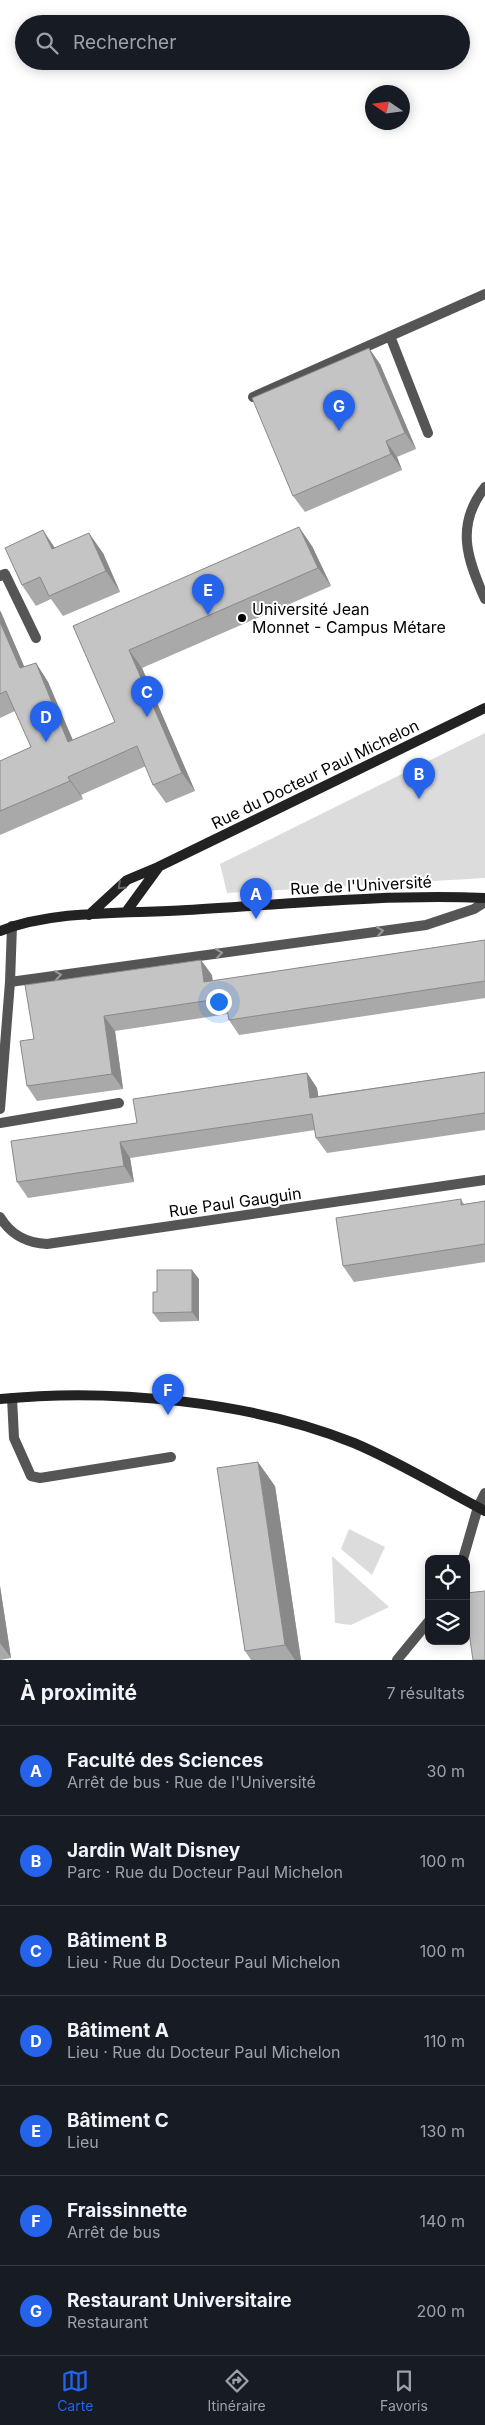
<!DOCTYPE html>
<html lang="fr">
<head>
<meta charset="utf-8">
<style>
  body { margin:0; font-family:Inter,sans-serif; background:#20242c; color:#f1f3f6 }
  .controls { position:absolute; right:15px; bottom:15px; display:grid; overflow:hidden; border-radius:10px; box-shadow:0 2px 12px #0003 }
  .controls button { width:45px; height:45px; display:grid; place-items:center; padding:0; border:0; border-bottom:1px solid #363941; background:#171b24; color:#f1f3f6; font:25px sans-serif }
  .compass { position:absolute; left:365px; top:85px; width:45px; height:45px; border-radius:50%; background:#171b24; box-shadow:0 2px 12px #0003; rotate:283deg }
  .you { position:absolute; left:218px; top:1001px; width:18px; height:18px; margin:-12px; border:4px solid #fff; border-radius:50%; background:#1a73e8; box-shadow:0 0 0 8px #1a73e833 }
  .badge { display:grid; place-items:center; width:32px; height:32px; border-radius:50%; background:#2563eb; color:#fff; font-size:16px; font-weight:700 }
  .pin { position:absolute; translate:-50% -41px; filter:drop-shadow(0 1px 2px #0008) }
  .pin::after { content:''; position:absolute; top:26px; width:18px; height:15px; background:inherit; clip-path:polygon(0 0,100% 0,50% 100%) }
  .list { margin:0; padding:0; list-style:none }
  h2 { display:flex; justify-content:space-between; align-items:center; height:65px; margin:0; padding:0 20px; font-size:21px }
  h2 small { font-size:16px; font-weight:400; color:#9ea1a6 }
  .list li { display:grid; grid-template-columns:32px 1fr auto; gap:15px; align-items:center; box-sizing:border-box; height:90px; padding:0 20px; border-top:1px solid #363941 }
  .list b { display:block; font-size:19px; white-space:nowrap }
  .list p { margin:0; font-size:16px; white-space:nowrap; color:#9ea1a6 }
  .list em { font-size:16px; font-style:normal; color:#9ea1a6 }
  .icon { flex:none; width:28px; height:28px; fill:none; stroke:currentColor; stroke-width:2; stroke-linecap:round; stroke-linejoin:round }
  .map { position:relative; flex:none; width:485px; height:1660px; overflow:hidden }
  .search { position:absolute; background:#171b24; box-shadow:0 2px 12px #0003; left:15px; right:15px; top:15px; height:55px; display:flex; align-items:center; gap:12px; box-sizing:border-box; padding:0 18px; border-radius:28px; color:#9ea1a6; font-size:19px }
  .sheet { height:695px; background:#171b24 }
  nav { display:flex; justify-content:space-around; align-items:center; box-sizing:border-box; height:70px; border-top:1px solid #363941; background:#171b24; font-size:14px; color:#9ea1a6 }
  nav a { display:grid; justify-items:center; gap:2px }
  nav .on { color:#2563eb }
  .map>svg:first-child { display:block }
  .green { fill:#dcdcdc }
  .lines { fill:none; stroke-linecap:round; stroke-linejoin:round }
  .lane { stroke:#555; stroke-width:10 }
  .street { stroke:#555; stroke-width:10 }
  .secondary { stroke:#222; stroke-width:10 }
  .wall { fill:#a9a9a9 }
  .shaded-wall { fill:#898989 }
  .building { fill:#c4c4c4; stroke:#898989 }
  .oneway { stroke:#646464 }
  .oneway2 { stroke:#999 }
  .poi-dot { fill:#000; stroke:#fff; stroke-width:2 }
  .labels { text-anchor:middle; stroke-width:4; stroke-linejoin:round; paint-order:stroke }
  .poi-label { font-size:16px; fill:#000; stroke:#fff; text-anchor:start }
  .street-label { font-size:16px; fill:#000; stroke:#fff }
</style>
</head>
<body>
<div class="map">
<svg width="485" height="1660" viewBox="0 0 485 1660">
  <rect width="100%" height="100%" fill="#fff"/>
  <!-- green -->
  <path class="green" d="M485,733V878L227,893L220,864Z
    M349,1529L385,1547L372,1575L341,1549Z
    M332,1556L389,1607L351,1625L335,1623Z"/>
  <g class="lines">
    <!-- lane -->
    <path class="lane" d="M390,336L428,433
      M253,397L485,294
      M485,487C455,525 467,559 485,599
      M0,576L5,574L36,638
      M0,1123L119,1103
      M12,1398L14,1438L31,1476L40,1478L171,1457"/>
    <!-- street -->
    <path class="street" d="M10,982L426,925L474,909L485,902
      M0,1109L10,982L12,926
      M0,1217C11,1235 26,1243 47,1244L485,1180
      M463,1559L478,1507L485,1493
      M397,1660L429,1621"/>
    <!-- secondary -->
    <path class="secondary" d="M126,912L158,868
      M89,915L127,880L158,867L485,708
      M0,931C56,909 128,914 187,910C286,904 386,894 485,898
      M0,1399C110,1388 251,1401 354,1443C399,1462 441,1488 485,1511"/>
  </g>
  <!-- wall -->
  <path class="wall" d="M380,364L416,449L397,457L402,470L305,512L293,496Z
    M312,546L331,586L142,668L195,791L166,803L153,785L146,766L81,795L83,799L0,835V761L31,747L15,711L0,718V611L24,667L36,663L48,682L73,740L115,722L73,626Z
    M55,548L103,553L120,592L63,616L51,599L36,606L22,585Z
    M485,940V998L239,1035L229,1020L228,1014L115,1031L123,1089L37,1101L27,1086L34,1039L212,975V981Z
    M485,1072V1130L327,1153L316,1138L315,1130L130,1158L134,1182L28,1198L17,1182L137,1123L307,1073L317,1088L318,1096Z
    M461,1199L464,1204L485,1201V1262L354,1282L343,1266Z
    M199,1279V1321L160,1322L153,1313L157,1292Z
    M275,1486L301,1660H251L245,1651Z
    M0,1586L11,1658L0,1660Z"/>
  <!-- shaded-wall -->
  <path class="shaded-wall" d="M369,348L380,364L416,449L405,433Z
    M386,441L397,457L402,470L391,454Z
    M299,527L312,546L331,586L318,568Z
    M43,530L57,551L52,549Z
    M89,533L103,553L120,592L106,571Z
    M0,611L1,612L33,687L20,668L0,622Z
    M129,650L142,668L195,791L182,773Z
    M36,663L48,682L81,760L68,742Z
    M68,777L81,795L83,799L70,781Z
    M201,960L212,975L215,997L204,982Z
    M104,1016L115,1031L123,1089L112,1074Z
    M307,1073L317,1088L321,1113L310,1098Z
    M120,1142L130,1158L134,1182L124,1166Z
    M192,1270L199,1279V1321L192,1312Z
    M258,1462L275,1486L301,1660H295L285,1645Z
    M0,1586L11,1658L0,1643Z"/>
  <!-- building -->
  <path class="building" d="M369,348L405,433L386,441L391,454L293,496L252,398Z
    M299,527L318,568L129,650L182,773L153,785L137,746L68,777L70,781L0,811V761L31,747L6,691L0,694V622L20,668L36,663L68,742L115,722L73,626Z
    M43,530L52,549L89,533L106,571L49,596L40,577L22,585L5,548Z
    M485,940V981L229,1020L225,998L104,1016L112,1074L27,1086L20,1041L34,1039L25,985L201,960L204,982Z
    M485,1072V1113L316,1138L312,1114L120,1142L124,1166L17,1182L11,1141L137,1123L133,1099L307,1073L310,1098Z
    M461,1199V1205L485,1201V1244L343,1266L336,1218Z
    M157,1270H192V1312L153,1313V1292H157Z
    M258,1462L285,1645L245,1651L217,1468Z
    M485,1591V1660H473L466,1612V1593Z"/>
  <!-- one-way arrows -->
  <defs><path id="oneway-chevron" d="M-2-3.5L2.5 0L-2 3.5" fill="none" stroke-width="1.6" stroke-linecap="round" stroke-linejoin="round" transform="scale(1.25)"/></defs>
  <use class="oneway" href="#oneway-chevron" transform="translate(121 886) rotate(137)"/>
  <g class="oneway2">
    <use href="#oneway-chevron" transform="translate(380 931) rotate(-8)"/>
    <use href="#oneway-chevron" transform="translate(219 953) rotate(-8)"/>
    <use href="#oneway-chevron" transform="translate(58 975) rotate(-8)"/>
  </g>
  <!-- markers -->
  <circle class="poi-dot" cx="242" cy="618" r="5"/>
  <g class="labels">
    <!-- poi labels -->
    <g class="poi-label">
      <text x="252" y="615">Université Jean<tspan x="252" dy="18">Monnet - Campus Métare</tspan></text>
    </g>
    <!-- street labels -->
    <g class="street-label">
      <text transform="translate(315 774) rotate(-26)" y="6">Rue du Docteur Paul Michelon</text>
      <text transform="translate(361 885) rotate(-3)" y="6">Rue de l'Université</text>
      <text transform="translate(235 1202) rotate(-8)" y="6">Rue Paul Gauguin</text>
    </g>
  </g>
</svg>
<div class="controls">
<button><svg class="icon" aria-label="locate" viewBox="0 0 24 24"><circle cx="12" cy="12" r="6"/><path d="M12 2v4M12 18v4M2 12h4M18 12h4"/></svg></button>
<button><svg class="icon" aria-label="layers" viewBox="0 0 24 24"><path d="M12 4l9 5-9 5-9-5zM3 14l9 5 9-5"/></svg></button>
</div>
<svg class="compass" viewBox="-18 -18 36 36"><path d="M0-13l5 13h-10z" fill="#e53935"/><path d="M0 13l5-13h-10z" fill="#9ea1a6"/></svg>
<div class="you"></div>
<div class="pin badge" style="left:256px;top:919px">A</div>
<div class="pin badge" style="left:419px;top:799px">B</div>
<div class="pin badge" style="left:147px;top:717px">C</div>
<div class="pin badge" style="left:46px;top:742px">D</div>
<div class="pin badge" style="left:208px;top:615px">E</div>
<div class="pin badge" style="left:168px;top:1415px">F</div>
<div class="pin badge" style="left:339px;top:431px">G</div>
<div class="search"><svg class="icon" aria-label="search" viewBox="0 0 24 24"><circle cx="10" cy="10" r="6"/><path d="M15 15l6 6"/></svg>Rechercher</div>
</div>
<section class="sheet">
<h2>À proximité<small>7 résultats</small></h2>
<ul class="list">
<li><span class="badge">A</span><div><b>Faculté des Sciences</b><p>Arrêt de bus · Rue de l'Université</p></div><em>30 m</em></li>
<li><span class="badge">B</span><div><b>Jardin Walt Disney</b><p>Parc · Rue du Docteur Paul Michelon</p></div><em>100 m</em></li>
<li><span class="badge">C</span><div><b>Bâtiment B</b><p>Lieu · Rue du Docteur Paul Michelon</p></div><em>100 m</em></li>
<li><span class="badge">D</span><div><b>Bâtiment A</b><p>Lieu · Rue du Docteur Paul Michelon</p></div><em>110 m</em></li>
<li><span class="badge">E</span><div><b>Bâtiment C</b><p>Lieu</p></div><em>130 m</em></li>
<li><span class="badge">F</span><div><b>Fraissinnette</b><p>Arrêt de bus</p></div><em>140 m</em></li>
<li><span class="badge">G</span><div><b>Restaurant Universitaire</b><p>Restaurant</p></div><em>200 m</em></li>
</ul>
</section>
<nav>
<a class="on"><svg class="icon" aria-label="map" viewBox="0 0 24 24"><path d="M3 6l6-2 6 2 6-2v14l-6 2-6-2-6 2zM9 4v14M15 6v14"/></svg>Carte</a>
<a><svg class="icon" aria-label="directions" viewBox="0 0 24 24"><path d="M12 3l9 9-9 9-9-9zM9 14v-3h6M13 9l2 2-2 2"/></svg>Itinéraire</a>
<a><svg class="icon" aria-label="saved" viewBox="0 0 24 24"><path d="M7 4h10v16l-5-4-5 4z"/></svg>Favoris</a>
</nav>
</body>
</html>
